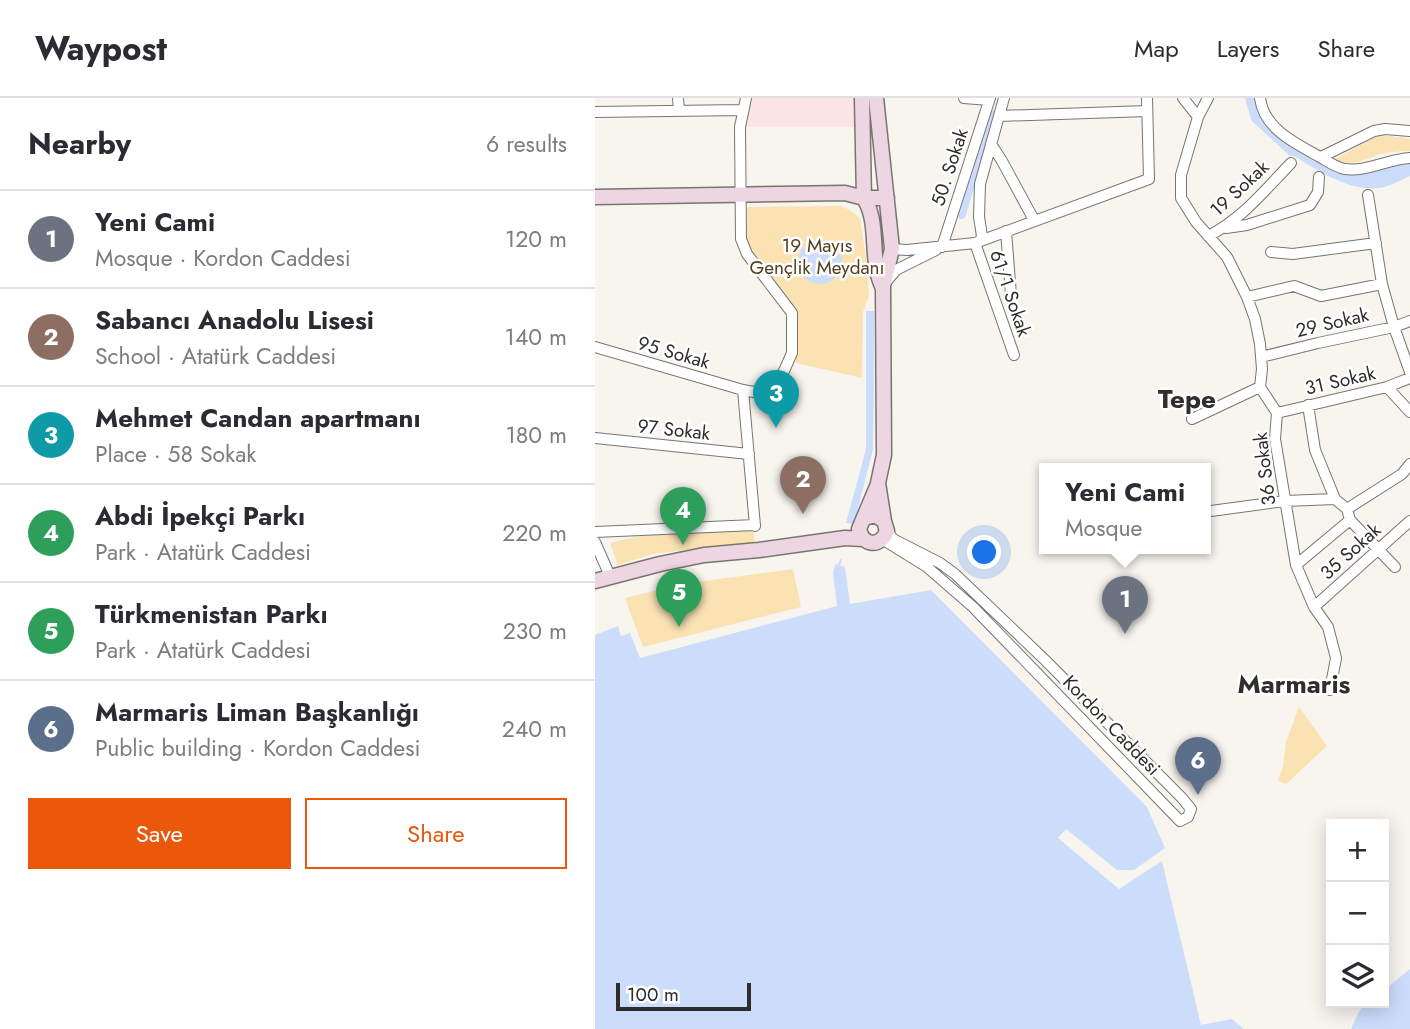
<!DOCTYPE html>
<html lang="en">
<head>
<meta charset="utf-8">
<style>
  body { margin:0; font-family:Jost,sans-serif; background:#f7f7f7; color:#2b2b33 }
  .controls { position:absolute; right:21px; bottom:21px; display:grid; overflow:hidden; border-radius:0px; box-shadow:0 4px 18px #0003 }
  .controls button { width:63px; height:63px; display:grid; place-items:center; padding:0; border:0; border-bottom:2px solid #e1e1e2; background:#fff; color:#2b2b33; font:35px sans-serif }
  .scale { position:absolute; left:21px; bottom:18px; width:135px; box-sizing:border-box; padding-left:7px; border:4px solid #2d2c2a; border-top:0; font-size:19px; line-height:24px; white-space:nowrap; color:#2d2c2a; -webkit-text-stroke:5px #fff; paint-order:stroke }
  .you { position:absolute; left:390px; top:455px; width:24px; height:24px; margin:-18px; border:5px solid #fff; border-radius:50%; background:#1a73e8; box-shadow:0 0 0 10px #1a73e833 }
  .badge { display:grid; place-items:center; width:46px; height:46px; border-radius:50%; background:#ea580c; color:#fff; font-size:23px; font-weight:700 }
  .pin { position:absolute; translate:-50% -58px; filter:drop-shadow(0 2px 4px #0008) }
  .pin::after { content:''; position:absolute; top:37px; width:24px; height:21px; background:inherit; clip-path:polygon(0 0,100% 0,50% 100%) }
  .popup { position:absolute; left:444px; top:365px; width:172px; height:91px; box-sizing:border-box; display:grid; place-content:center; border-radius:0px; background:#fff; filter:drop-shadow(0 2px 5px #0005); font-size:23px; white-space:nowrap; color:#7c7c81 }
  .popup b { font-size:26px; color:#2b2b33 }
  .popup::after { content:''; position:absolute; left:50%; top:100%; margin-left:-14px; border:14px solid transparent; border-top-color:#fff }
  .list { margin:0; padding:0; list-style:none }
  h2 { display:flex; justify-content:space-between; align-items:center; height:91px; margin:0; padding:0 28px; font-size:30px }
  h2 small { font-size:23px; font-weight:400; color:#7c7c81 }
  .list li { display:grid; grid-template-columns:46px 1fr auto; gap:21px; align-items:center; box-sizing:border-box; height:98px; padding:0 28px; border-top:2px solid #e1e1e2 }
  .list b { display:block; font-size:26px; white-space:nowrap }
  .list p { margin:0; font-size:23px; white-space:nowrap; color:#7c7c81 }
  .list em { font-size:23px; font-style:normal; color:#7c7c81 }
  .actions { display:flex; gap:14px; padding:21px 28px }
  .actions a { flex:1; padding:16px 0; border:2px solid #ea580c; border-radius:0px; text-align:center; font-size:24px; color:#ea580c }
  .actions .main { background:#ea580c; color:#fff }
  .icon { flex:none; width:38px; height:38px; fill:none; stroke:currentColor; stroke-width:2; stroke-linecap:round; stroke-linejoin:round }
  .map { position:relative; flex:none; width:815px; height:931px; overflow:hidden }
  header { display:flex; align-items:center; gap:42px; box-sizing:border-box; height:98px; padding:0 35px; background:#fff; border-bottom:2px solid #e1e1e2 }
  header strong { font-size:33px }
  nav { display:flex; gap:38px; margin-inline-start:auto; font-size:24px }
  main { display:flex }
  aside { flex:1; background:#fff }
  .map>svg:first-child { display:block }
  .education { fill:#fbe5e5 }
  .green { fill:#fae2b3 }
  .water { fill:#ccddfb }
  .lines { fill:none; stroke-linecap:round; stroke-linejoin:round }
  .stream { stroke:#ccddfb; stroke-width:2.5 }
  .canal { stroke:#ccddfb; stroke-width:10 }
  .street-casing { stroke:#787570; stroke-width:12 }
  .secondary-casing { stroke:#787570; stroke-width:17 }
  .street { stroke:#fff; stroke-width:10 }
  .secondary { stroke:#eed5e2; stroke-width:14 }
  .labels { text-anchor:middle; stroke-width:5; stroke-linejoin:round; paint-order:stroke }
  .street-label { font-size:19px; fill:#2d2c2a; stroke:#fff }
  .park-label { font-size:19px; fill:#53411d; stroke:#fff }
  .district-label { font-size:26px; font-weight:bold; fill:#302e2a; stroke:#fff }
</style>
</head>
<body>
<header>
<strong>Waypost</strong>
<nav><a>Map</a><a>Layers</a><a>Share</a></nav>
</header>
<main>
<aside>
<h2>Nearby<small>6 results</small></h2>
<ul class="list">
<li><span class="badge" style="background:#6b7280">1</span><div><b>Yeni Cami</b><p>Mosque · Kordon Caddesi</p></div><em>120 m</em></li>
<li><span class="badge" style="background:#8d6e63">2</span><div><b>Sabancı Anadolu Lisesi</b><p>School · Atatürk Caddesi</p></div><em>140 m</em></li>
<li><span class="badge" style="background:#0f9aa8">3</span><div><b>Mehmet Candan apartmanı</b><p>Place · 58 Sokak</p></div><em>180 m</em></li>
<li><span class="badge" style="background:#2e9e5b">4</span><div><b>Abdi İpekçi Parkı</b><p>Park · Atatürk Caddesi</p></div><em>220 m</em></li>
<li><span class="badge" style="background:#2e9e5b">5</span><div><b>Türkmenistan Parkı</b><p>Park · Atatürk Caddesi</p></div><em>230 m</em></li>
<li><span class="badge" style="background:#5c6f8a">6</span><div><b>Marmaris Liman Başkanlığı</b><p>Public building · Kordon Caddesi</p></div><em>240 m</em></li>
</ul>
<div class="actions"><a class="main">Save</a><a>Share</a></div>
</aside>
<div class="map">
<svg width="815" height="931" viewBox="0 0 815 931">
  <rect width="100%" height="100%" fill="#f8f5ef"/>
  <!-- education -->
  <path class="education" d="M151,0H267L268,29H145Z"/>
  <!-- green -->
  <path class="green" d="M787,37L815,41V53C805,53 796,54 786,56C768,61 763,68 742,63V60L781,39Z
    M245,108L255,112L265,120L271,160L274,198L268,214L267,280L201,265L203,212L151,148L152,109Z
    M158,429L160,449H115L58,456L23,467L15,445L62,434Z
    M198,471L206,509L48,549L30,500L87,486Z
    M704,609L732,648L691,686L683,683L688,668L691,644Z"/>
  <!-- water -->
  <path class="water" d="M700,50L741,75H771L797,65L815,64V78C806,82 794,89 784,90C755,94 721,72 698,57L697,53Z
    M203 164a22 22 0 1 1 44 0a22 22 0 1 1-44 0Z
    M271,213H279V290L278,351L259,426L251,425L271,351Z
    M240,466L250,469L255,506L336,492L552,709L570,750L539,772H522L471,731L463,740L524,791L567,763L606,927L637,921L649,931H0V537L23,528L26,538L35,535L45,560L242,508L238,475Z
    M815,871V931H756C766,910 764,905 789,905V892Z"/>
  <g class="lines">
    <!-- stream -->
    <path class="stream" d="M244,466L246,462"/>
    <!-- canal -->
    <path class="canal" d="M655,0L661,20L697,53
      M366,116L396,17"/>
    <!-- street casing -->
    <g class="street-casing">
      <path id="street" d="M83,0L84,12
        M369,0L394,2
        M588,0L603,19
        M613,0L603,19L586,77V100L601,124L632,159L652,199L660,221L665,246L667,271L665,289L682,315L680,341L701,467L719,509L733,529L741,560L735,592
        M665,0C669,31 700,45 725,59C732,63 742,70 750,71C772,74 793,61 815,60
        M0,14L148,12
        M404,18L552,13
        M396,46L407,63L439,122
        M726,59L779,33L790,31L815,33
        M773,97L787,186L799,229L815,274
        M631,130L652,127L715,107L723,94L724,79
        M411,133L416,197
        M613,138C646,122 671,91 696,65
        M385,143L387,138L384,119L385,86L409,0
        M380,145L419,257
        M347,149L395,0
        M297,151L312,152L380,145L554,81L552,0
        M676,154L698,156L781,145
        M290,185L301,172L341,152
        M652,199L699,188L726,198L787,186
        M0,249L148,292L159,294L180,287L189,273L197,255V215L152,156L146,141L145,29L151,0
        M666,259L723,245L799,229L815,223
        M792,289L815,314
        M148,292L160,428
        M713,307L720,352L740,401L752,411L755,422L800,469
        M682,315L792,289L815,280
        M597,321L665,289
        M0,340L154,356
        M752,411L807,376L815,366
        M616,413L690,403L740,401
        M0,434L160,427
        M287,441L332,469L378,509L585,723L593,719L596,711L587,700L450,562L360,476L345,465L298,441L292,433
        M0,444L15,478
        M701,467L755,422
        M719,509L815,423"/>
    </g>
    <!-- secondary casing -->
    <g class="secondary-casing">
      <path id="secondary" d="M267,0L269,100C285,126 274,160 287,188
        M281,0L297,151L288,188L289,357L283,385L289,423
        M0,99L250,95L269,100H292
        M269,420L280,417L289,423L292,433C285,450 268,448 264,431L283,386
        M0,483L65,466L109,457L164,452L250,440L268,441"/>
    </g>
    <!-- street -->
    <use href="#street" class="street"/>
    <!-- secondary -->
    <use href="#secondary" class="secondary"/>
  </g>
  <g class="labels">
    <!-- street labels -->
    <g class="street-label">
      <text transform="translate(354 69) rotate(-72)" y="7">50. Sokak</text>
      <text transform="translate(644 90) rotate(-43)" y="7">19 Sokak</text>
      <text transform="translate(416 195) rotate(71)" y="7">61/1 Sokak</text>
      <text transform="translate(737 224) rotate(-13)" y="7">29 Sokak</text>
      <text transform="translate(79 254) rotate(16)" y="7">95 Sokak</text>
      <text transform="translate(745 282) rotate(-13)" y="7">31 Sokak</text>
      <text transform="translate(79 331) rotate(6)" y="7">97 Sokak</text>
      <text transform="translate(669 371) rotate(-97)" y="7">36 Sokak</text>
      <text transform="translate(755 453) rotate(-42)" y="7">35 Sokak</text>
      <text transform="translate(517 627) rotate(46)" y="7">Kordon Caddesi</text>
    </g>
    <!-- park labels -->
    <g class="park-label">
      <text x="222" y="154">19 Mayıs<tspan x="222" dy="22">Gençlik Meydanı</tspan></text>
    </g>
    <!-- district labels -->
    <g class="district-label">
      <text x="592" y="310">Tepe</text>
      <text x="699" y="595">Marmaris</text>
    </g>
  </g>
</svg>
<div class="controls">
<button>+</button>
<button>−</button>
<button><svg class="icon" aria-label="layers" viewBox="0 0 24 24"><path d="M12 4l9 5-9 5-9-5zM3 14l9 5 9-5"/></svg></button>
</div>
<div class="scale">100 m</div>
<div class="you"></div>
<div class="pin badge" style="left:530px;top:536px;background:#6b7280">1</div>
<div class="popup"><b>Yeni Cami</b>Mosque</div>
<div class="pin badge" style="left:208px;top:416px;background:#8d6e63">2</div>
<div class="pin badge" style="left:181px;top:330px;background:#0f9aa8">3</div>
<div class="pin badge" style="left:88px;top:447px;background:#2e9e5b">4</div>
<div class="pin badge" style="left:84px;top:529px;background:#2e9e5b">5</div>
<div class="pin badge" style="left:603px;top:697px;background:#5c6f8a">6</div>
</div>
</main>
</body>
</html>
